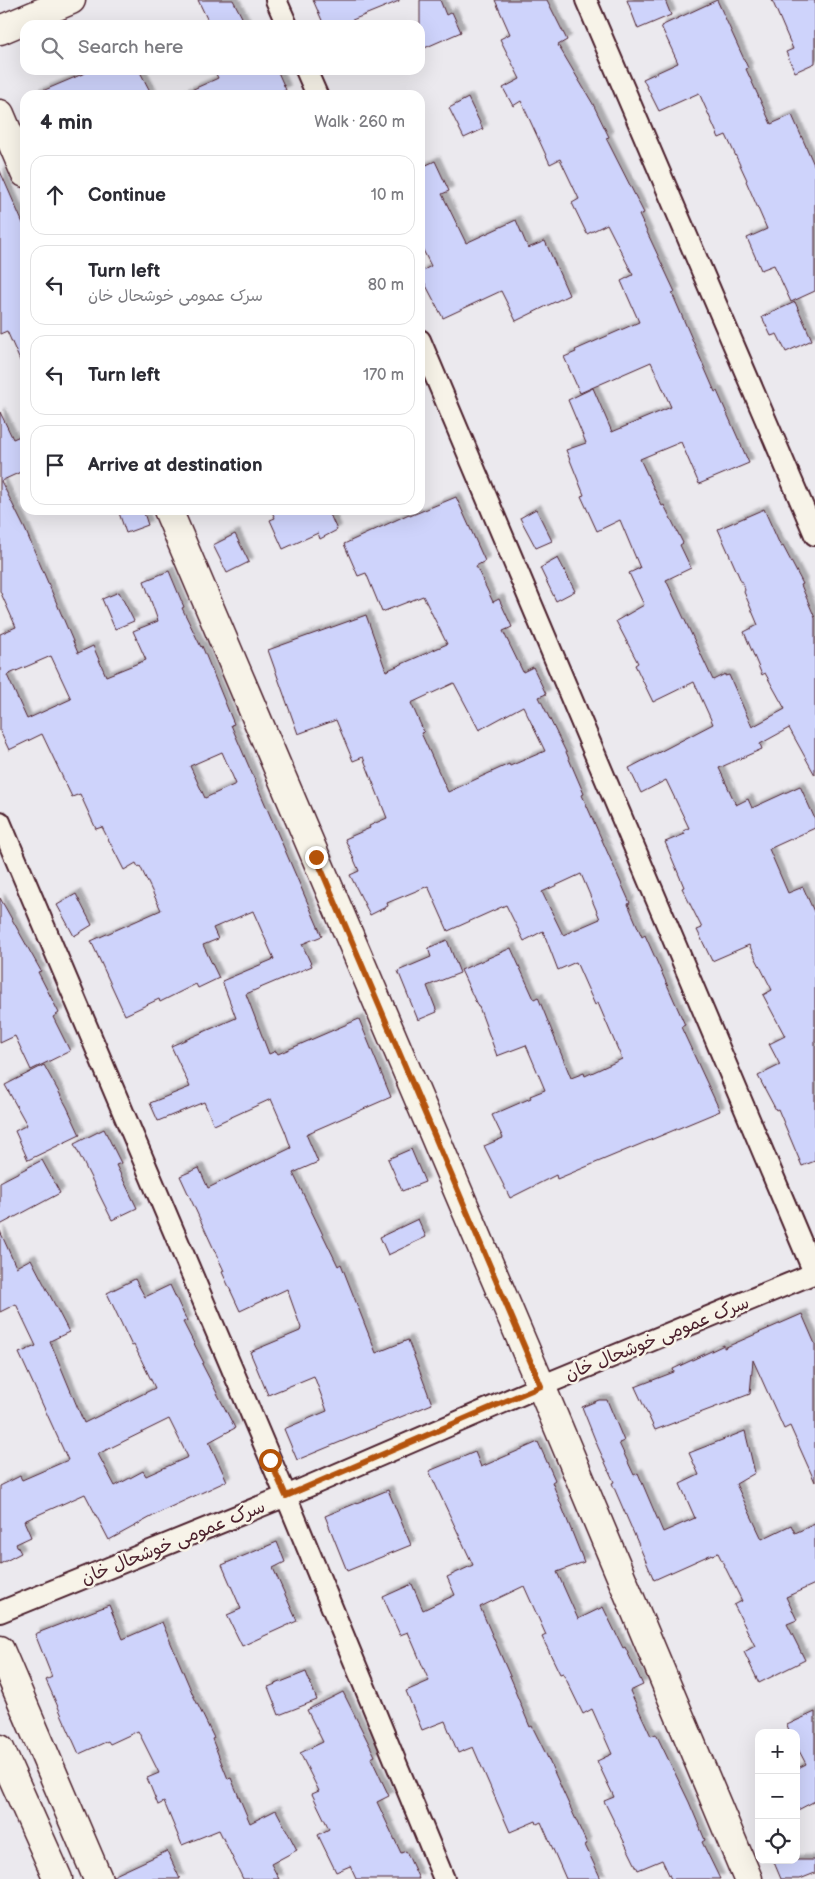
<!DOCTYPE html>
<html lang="en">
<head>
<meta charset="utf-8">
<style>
  body { margin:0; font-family:"Balsamiq Sans","Playpen Sans Arabic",sans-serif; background:#f2f2f3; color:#2b2b33 }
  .controls { position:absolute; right:15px; bottom:15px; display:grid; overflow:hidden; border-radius:10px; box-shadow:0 5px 20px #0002 }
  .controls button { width:45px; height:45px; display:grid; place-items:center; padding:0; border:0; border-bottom:1px solid #e1e1e2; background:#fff; color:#2b2b33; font:25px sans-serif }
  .stop { position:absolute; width:15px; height:15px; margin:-11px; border:4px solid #b45309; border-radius:50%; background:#fff }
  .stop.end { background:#b45309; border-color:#fff; box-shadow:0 1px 5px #0008 }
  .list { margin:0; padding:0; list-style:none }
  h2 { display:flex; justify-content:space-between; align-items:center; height:65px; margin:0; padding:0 20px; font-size:21px }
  h2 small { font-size:16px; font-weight:400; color:#7c7c81 }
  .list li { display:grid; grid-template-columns:32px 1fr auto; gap:15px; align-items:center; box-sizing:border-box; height:80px; margin:0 10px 10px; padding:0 10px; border:1px solid #e1e1e2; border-radius:15px }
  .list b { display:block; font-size:19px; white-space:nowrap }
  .list p { margin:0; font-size:16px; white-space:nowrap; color:#7c7c81 }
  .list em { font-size:16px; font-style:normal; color:#7c7c81 }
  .icon { flex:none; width:28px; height:28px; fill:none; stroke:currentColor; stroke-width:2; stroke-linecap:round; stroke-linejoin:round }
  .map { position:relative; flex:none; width:815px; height:1879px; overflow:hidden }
  .search { position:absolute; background:#fff; box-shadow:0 5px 20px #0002; left:20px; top:20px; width:405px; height:55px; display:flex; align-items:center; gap:12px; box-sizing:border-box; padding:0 18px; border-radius:15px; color:#7c7c81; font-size:19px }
  .panel { position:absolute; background:#fff; box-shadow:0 5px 20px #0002; left:20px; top:90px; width:405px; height:425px; border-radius:15px }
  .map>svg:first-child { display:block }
  .building { fill:#ced3fb; stroke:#4a1f2b; fill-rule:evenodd; filter:url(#shadow) }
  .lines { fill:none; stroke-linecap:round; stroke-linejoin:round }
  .street-casing { stroke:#4a1f2b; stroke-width:24 }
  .secondary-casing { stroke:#4a1f2b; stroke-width:31 }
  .street { stroke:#f7f3e8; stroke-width:20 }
  .secondary { stroke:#f7f3e8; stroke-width:28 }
  .route { stroke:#b45309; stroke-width:6 }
  .labels { text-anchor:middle; stroke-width:5; stroke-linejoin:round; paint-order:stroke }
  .street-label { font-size:18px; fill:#4a1f2b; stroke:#f7f3e8 }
</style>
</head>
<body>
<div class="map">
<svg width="815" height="1879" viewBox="0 0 815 1879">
  <defs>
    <filter id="shadow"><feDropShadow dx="4.5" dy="-4.5" stdDeviation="1" flood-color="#0004"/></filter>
  </defs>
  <rect width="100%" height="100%" fill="#ebe9ee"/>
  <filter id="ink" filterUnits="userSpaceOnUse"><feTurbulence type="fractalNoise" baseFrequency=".02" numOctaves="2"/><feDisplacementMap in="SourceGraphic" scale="10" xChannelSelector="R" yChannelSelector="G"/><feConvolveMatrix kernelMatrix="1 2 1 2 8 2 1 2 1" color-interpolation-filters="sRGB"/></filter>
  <g filter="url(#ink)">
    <!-- building -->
    <path class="building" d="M198,0H233L246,25H210Z
      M313,0H399V1L340,25H324Z
      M420,0H440L446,15L452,12L461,32L420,50Z
      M495,0H547L567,40L558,45L593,104L609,137L606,138L644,213L639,215L675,292L672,293L715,392L717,391L749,463L699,484L681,442L640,459L662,506L664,505L683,543L680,545L691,568L666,580L713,680L725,674V676L729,675L752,727L785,709L765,673L762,675L744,632L758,625L744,592L745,590L718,529L764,509L781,547L783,546L803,584L801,585L815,618V775L789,728L760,744L762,749L719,768L736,805L748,799L752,808L800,786L815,819V828L769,849L788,893L803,887L815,914V1161L802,1166L778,1109L776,1110L758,1076L780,1065L769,1044L785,1036L763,995L772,990L749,945L712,961L697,930L702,928L682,888L684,887L665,842L685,834L683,831L689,828L666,780L641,793L629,768L713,724L694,682L653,702L635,665L638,663L616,621L644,605L629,573L640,568L620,520L597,531L581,496L584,495L566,450L586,443L568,400L593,388L612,432L671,407L651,362L580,393L564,357L576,352L575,350L639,322L621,281L633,275L607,224L587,234L572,203L579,199L560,159L550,164L521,101L513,106L503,88L520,79L500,39L510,34Z
      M627,0H665L671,15L638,29Z
      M717,0L748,68L746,69L771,124L792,115L815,167V291L791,302L774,265L761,270L747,238L767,229L746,181L747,180L726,135L719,138L699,93L659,111L643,79L678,63L661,26Z
      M772,0H815V63L795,72L786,52L793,49Z
      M92,70H139L152,95H33Z
      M214,70H277L286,90L274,95H180L216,79L218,78Z
      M468,98L483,129L464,138L449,108Z
      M435,161L449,191L442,194L466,243L516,220L528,248L545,241L569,295L516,321L501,291L443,318L420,274V272L431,266L420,244V168Z
      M0,171L25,228V372L7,331L0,334Z
      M795,302L812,340L786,352L777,334L771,336L762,317Z
      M0,412L13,439L25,434V470L1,481L25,529L78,653L93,646L106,676L146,660L133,631L158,621L144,581L169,571L184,607L182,608L201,647L202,646L234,724L231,725L322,936L302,944L312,966L246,994L269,1054L276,1051L278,1054L359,1019L391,1097L306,1134L318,1162L293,1173L338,1266L341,1264L376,1353L408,1340L432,1404L297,1460L284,1429L327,1411L314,1376L268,1395L250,1352L300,1331L301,1328L287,1289L240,1311L222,1272L224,1271L180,1176L199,1168L208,1188L291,1148L285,1131L271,1099L214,1125L204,1102L158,1121L150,1103L190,1087L171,1046L236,1018L222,981L274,959L253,911L213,928L218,939L203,945L219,978L198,988L196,984L160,1002L159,999L125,1015L91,941L161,910L140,866L138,867L136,863L124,870L102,827L96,829L80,794L72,797L42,734L9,750L0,731V634L16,627L0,591ZM51,656L71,699L27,719L7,675ZM222,752L236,784L205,798L190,766Z
      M456,497L485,561L476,566L493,602L499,599L512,627L503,631L523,672L533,667L546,694L539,697L566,752L584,794L582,795L630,903L628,904L642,937L645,935L685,1025L681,1027L720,1111L557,1179L556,1175L510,1198L484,1146L503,1138L492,1115L531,1098L530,1096L545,1090L526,1045L497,1056L479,1007H478L461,970L511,948L534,999L538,997L571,1078L584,1073L585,1076L622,1059L598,1003L595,1005L576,962L558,970L543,931L524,941L506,905L448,931L428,886L387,903L388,906L370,915L350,875L359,871L345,839L370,828L369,826L387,818L363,757L353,761L336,720L298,734L268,650L366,615L386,671L447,644L423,596L382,612L366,573L358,576L344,544L409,514L410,516ZM454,683L479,730L523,706L545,751L510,766L509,764L448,792L421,733L424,732L411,703ZM581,874L600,919L563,935L542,892Z
      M536,509L552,541L536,548L520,518Z
      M118,510H143L148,525L126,533Z
      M271,510H328L337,530L320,539L318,533L283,549L270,520L275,518Z
      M235,534L249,562L227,573L213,545Z
      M558,558L575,591L556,601L540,568Z
      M119,592L134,621L115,629L102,599Z
      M76,894L92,925L74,936L57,905Z
      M0,898L41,971L38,972L59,1013L53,1017L70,1051L31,1070L15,1036L0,1043Z
      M447,940L460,973L427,986L437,1012L418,1020L398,971L431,957L428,948Z
      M44,1065L67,1107L80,1135L28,1160L15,1131L27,1125L5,1085Z
      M104,1129L121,1163L116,1165L137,1208L112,1220L74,1144Z
      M411,1149L425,1182L402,1191L388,1159Z
      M42,1160L60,1193L0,1225V1182Z
      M418,1219L426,1237L388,1255L380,1237Z
      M0,1231L16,1267L31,1259L69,1332L50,1341L84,1423L155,1388L134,1345L132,1346L107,1293L135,1279L145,1297L170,1285L187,1321L183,1322L204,1363L202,1364L235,1428L209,1442L227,1481L164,1510L109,1540L85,1494L24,1521L31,1537L16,1544L21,1553L0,1564V1486L20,1476L22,1480L68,1460L19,1353L36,1346L16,1304L0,1312ZM169,1419L188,1457L146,1476L143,1471L115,1486L98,1454Z
      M802,1314L815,1344V1482L790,1426L784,1429L753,1360L750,1394L655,1430L635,1387L674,1372L673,1369L724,1345V1348Z
      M599,1400H607L624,1441L619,1443L634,1475L638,1473L663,1532L695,1518L680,1484L699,1475L689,1453L745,1431L755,1473L736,1484L762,1539L791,1525L795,1533L815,1524V1584L786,1597L797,1620L787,1624L805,1660L759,1683L744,1652L755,1646L734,1605L742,1601L718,1553L712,1555V1554L654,1580L612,1483L614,1482L598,1447L582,1407Z
      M538,1442L555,1480L552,1482L584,1562L557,1572L578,1619L603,1607L623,1648L625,1647L643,1685L630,1691L651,1736L656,1734L689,1802L705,1840L702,1842L720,1879H671L662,1860L638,1870L604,1801L614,1797L597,1761L612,1754L592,1709L583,1714L563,1673L560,1674L542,1637L546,1635L524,1586L480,1607L516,1690L515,1691L530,1727L532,1726L546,1754L587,1844L585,1845L601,1879H566L541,1822L537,1824L536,1821L510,1832L473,1747L458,1753L445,1721L422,1730L406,1691L429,1681L408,1632L400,1635L383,1597L412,1584L423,1610L455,1595L447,1577L473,1565L429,1471L475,1452L481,1467Z
      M388,1490L411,1545L347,1571L325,1516Z
      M277,1542L285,1562L273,1568L297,1621L242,1646L227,1615L241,1609L222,1565Z
      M109,1605L123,1639L162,1622L193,1695L214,1738L212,1739L228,1779L231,1778L250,1823L276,1810L297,1850L271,1864L279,1879H243L219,1830L182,1845L164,1802L158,1805L147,1778L159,1773L138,1731L110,1744L108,1741L79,1754L46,1680L52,1677L35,1634Z
      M306,1672L317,1700L279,1715L268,1687Z
      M343,1692L375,1756L371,1758L389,1796L377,1802L401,1853L406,1851L419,1879H356L350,1866L336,1872L318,1835L329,1829L312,1794L319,1791L300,1753L323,1742L307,1710Z
      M815,1712V1801L796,1811V1769L806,1764L796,1745V1733H790L787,1725Z
      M167,1851L180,1879H113V1876Z
      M773,1860H815V1873L800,1879H781Z"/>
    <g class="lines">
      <!-- street casing -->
      <g class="street-casing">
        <path id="street" d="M276,0L287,25
          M586,0L815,535
          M306,70L317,95
          M420,340L815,1275
          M0,822L286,1496L444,1879
          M0,1612L286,1496L541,1386L815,1273"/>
      </g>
      <!-- secondary casing -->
      <g class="secondary-casing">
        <path id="secondary" d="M0,30L71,0
          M0,114L25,173
          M168,510L541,1386L748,1879
          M0,1650L98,1879
          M0,1749L58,1879"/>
      </g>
      <!-- street -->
      <use href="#street" class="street"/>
      <!-- secondary -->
      <use href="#secondary" class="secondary"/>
    </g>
  </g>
  <g class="lines" filter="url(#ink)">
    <!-- route -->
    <path class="route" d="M270,1460L286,1496L541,1386L316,857"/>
  </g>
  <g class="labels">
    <!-- street labels -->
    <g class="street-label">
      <text transform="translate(657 1338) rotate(-22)" y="6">سرک عمومی خوشحال خان</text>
      <text transform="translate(173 1542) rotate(-22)" y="6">سرک عمومی خوشحال خان</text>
    </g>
  </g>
</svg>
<div class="controls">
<button>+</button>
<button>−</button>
<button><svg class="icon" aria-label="locate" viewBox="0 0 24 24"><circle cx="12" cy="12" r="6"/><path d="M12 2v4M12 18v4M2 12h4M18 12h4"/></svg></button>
</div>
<div class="stop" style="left:270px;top:1460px"></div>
<div class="stop end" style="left:316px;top:857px"></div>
<div class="search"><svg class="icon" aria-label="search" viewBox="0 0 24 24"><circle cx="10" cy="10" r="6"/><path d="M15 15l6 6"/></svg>Search here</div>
<section class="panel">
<h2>4 min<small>Walk · 260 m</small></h2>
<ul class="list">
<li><svg class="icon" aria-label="ahead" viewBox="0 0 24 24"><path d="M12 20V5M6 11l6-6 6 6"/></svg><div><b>Continue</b></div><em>10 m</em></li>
<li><svg class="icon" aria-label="left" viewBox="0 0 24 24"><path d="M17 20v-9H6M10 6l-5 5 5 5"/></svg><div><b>Turn left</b><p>سرک عمومی خوشحال خان</p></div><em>80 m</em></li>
<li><svg class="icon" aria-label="left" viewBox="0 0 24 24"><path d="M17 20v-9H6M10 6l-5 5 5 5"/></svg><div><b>Turn left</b></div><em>170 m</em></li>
<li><svg class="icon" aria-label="arrive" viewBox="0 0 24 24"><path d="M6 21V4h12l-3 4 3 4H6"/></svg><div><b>Arrive at destination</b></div></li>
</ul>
</section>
</div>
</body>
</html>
